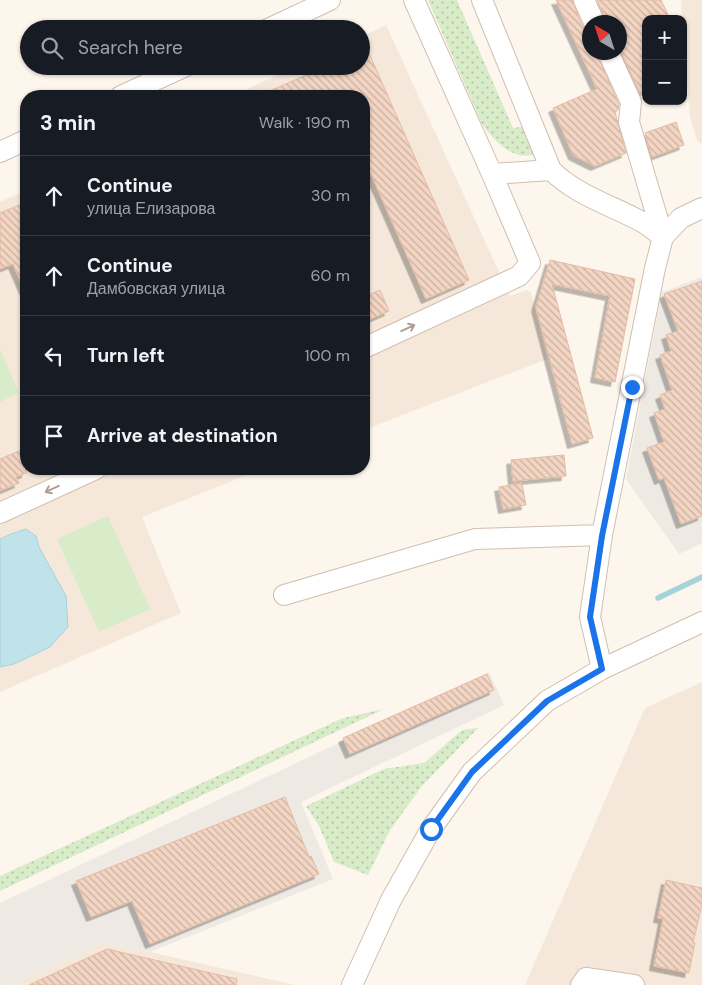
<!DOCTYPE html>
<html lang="en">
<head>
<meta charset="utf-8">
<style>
  body { margin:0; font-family:"DM Sans",sans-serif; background:#242831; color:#f1f3f6 }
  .controls { position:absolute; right:15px; top:15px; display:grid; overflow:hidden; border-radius:10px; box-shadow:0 1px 4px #0004 }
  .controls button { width:45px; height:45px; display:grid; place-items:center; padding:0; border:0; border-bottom:1px solid #363941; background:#171b24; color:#f1f3f6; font:25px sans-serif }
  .compass { position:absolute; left:582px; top:15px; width:45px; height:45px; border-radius:50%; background:#171b24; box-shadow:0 1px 4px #0004; rotate:321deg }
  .stop { position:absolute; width:15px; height:15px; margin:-11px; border:4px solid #1a73e8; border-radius:50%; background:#fff }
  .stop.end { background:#1a73e8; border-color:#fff; box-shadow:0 1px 5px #0008 }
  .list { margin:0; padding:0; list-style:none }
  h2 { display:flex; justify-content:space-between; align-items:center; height:65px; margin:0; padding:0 20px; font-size:21px }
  h2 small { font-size:16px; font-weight:400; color:#9ea1a6 }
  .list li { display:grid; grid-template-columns:32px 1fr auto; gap:15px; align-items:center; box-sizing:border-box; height:80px; padding:0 20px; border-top:1px solid #363941 }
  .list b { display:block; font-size:19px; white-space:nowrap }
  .list p { margin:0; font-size:16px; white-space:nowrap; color:#9ea1a6 }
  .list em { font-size:16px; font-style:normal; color:#9ea1a6 }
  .icon { flex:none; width:28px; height:28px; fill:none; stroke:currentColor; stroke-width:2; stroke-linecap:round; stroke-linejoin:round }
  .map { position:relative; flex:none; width:702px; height:985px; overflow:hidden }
  .search { position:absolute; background:#171b24; box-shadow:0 1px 4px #0004; left:20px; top:20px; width:350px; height:55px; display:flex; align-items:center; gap:12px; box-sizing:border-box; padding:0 18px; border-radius:28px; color:#9ea1a6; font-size:19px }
  .panel { position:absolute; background:#171b24; box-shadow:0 1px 4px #0004; left:20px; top:90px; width:350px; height:385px; border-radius:20px }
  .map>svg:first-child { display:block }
  .residential { fill:#f5e8da }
  .industrial { fill:#efe9e4 }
  .grass { fill:url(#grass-dots) }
  .park { fill:#d8ecc9 }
  .water { fill:#bfe3e8; stroke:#a5d3da }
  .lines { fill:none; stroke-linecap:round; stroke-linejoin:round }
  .stream { stroke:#a5d3da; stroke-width:5.5 }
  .building { fill:url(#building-back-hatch); stroke:#e6bba3; filter:url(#shadow) }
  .minor-casing { stroke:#d1beb0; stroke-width:22 }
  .minor { stroke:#fff; stroke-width:20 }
  .oneway { stroke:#af9d94 }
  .route { stroke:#1a73e8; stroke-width:6 }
</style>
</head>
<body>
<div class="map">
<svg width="702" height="985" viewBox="0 0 702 985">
  <defs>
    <pattern id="grass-dots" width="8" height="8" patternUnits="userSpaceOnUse" patternTransform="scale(1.25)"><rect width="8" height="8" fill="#d8ecc9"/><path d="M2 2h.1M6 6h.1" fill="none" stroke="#b4c2a5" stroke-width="1.8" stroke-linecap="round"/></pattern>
    <pattern id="building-back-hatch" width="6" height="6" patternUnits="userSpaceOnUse" patternTransform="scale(1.25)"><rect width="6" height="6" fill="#f3d5c3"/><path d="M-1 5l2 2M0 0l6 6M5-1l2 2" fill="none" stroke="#cab0a1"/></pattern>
    <filter id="shadow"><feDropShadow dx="-4.5" dy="4.5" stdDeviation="0" flood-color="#0004"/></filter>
  </defs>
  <rect width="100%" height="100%" fill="#fdf6ec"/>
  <!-- residential -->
  <path class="residential" d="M681,0H702V144L697,141L690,116Z
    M386,25L510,296L526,290L531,292L547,359L364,430V96H232L297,66H361V37Z
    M26,190V469H262L142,517L181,613L0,692V202Z
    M702,682V985H525L645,708Z
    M103,943L150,952L295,985H12Z"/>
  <!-- industrial -->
  <path class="industrial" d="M702,277V543L679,554L626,479L662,292Z
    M489,672L504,705L301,802L333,879L150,952L103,943L12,985H0V903Z"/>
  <!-- grass -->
  <path class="grass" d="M428,0H457L513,128L523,127L528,132L535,154C513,162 494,140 482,124Z
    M384,709L0,891V876L343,718Z
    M478,728L421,787L389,832L368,875L334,862L319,826L306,806L384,769L424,763L462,730Z"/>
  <!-- park -->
  <path class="park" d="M0,349L19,393L0,402Z
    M108,516L150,609L99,632L57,539Z"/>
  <!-- water -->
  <path class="water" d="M26,529L36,536L39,547L66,596L68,627L50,647L14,664L0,667V539L11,534Z"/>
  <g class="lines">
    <!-- stream -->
    <path class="stream" d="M658,598L702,577"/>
  </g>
  <!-- building -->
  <path class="building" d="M556,0H572L583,27L590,33V52H596L619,104L618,110L615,112L626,153L595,166L573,155L553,108L597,89Z
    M597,0H661L670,19H646V90L640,93L620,49V22H606Z
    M361,35L469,280L426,299L364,158V96H258L327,66H361Z
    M676,122L684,145L652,157L645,133Z
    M26,202V294L13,264L0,269V213Z
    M550,260L635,279L615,382L595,378L610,296L552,284L593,438L572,444L536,307Z
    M702,281V516L681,524L664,478L659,480L647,448L664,442L654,413L665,409L660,395L672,390L660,355L671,351L666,335L678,331L664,294Z
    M380,290L389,311L364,322V297Z
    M26,448V473L16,477L19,483L0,491V459Z
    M564,455L566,476L513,481L511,460Z
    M522,483L526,505L503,509L499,487Z
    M487,674L494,690L350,754L343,738Z
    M285,797L309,857L311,856L319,874L150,944L132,901L91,917L76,881Z
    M666,880L702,888V905L693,943H695L689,973L654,966L663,919L658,918Z
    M107,949L237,979L236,985H29Z"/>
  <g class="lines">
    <!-- minor casing -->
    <g class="minor-casing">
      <path id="minor" d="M482,0L551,170C577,196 614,206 644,223C651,227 657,233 663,237
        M584,0L594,22
        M268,29L330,0
        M608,52L631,102L629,122L663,237
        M121,96L186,66
        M0,152L26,140
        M492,174L551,170
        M364,348L519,276L530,263L492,174L414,0
        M0,513L96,469
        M284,595L475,539L602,535
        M602,669L590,617L602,535L655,268L663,237L681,218L702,208
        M352,985L391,900L431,829L472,772L547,701L602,669L702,622
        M581,985L586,978L634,985"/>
    </g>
    <!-- minor -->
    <use href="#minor" class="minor"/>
  </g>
  <!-- one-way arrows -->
  <defs><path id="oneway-shaft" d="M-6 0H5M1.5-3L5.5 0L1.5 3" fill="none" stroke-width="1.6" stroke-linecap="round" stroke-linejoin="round" transform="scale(1.25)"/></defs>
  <g class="oneway">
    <use href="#oneway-shaft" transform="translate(408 328) rotate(-25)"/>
    <use href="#oneway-shaft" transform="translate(52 489) rotate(155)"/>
  </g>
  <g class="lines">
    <!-- route -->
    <path class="route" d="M431,829L472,772L547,701L602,669L590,617L602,536L632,387"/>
  </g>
</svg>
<div class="controls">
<button>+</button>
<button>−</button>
</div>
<svg class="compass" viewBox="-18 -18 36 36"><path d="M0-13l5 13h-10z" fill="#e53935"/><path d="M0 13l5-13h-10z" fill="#9ea1a6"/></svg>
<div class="stop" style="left:431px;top:829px"></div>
<div class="stop end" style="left:632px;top:387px"></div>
<div class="search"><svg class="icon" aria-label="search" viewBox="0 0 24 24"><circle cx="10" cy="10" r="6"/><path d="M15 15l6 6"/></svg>Search here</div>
<section class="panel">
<h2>3 min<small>Walk · 190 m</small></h2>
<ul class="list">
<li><svg class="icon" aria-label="ahead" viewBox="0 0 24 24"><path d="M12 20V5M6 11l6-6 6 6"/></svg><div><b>Continue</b><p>улица Елизарова</p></div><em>30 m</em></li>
<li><svg class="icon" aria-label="ahead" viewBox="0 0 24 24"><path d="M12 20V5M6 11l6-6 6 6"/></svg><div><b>Continue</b><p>Дамбовская улица</p></div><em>60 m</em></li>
<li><svg class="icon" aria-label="left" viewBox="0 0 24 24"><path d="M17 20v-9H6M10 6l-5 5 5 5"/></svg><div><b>Turn left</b></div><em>100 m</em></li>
<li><svg class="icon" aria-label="arrive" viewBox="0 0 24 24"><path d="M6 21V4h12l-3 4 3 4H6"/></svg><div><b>Arrive at destination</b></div></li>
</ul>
</section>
</div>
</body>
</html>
